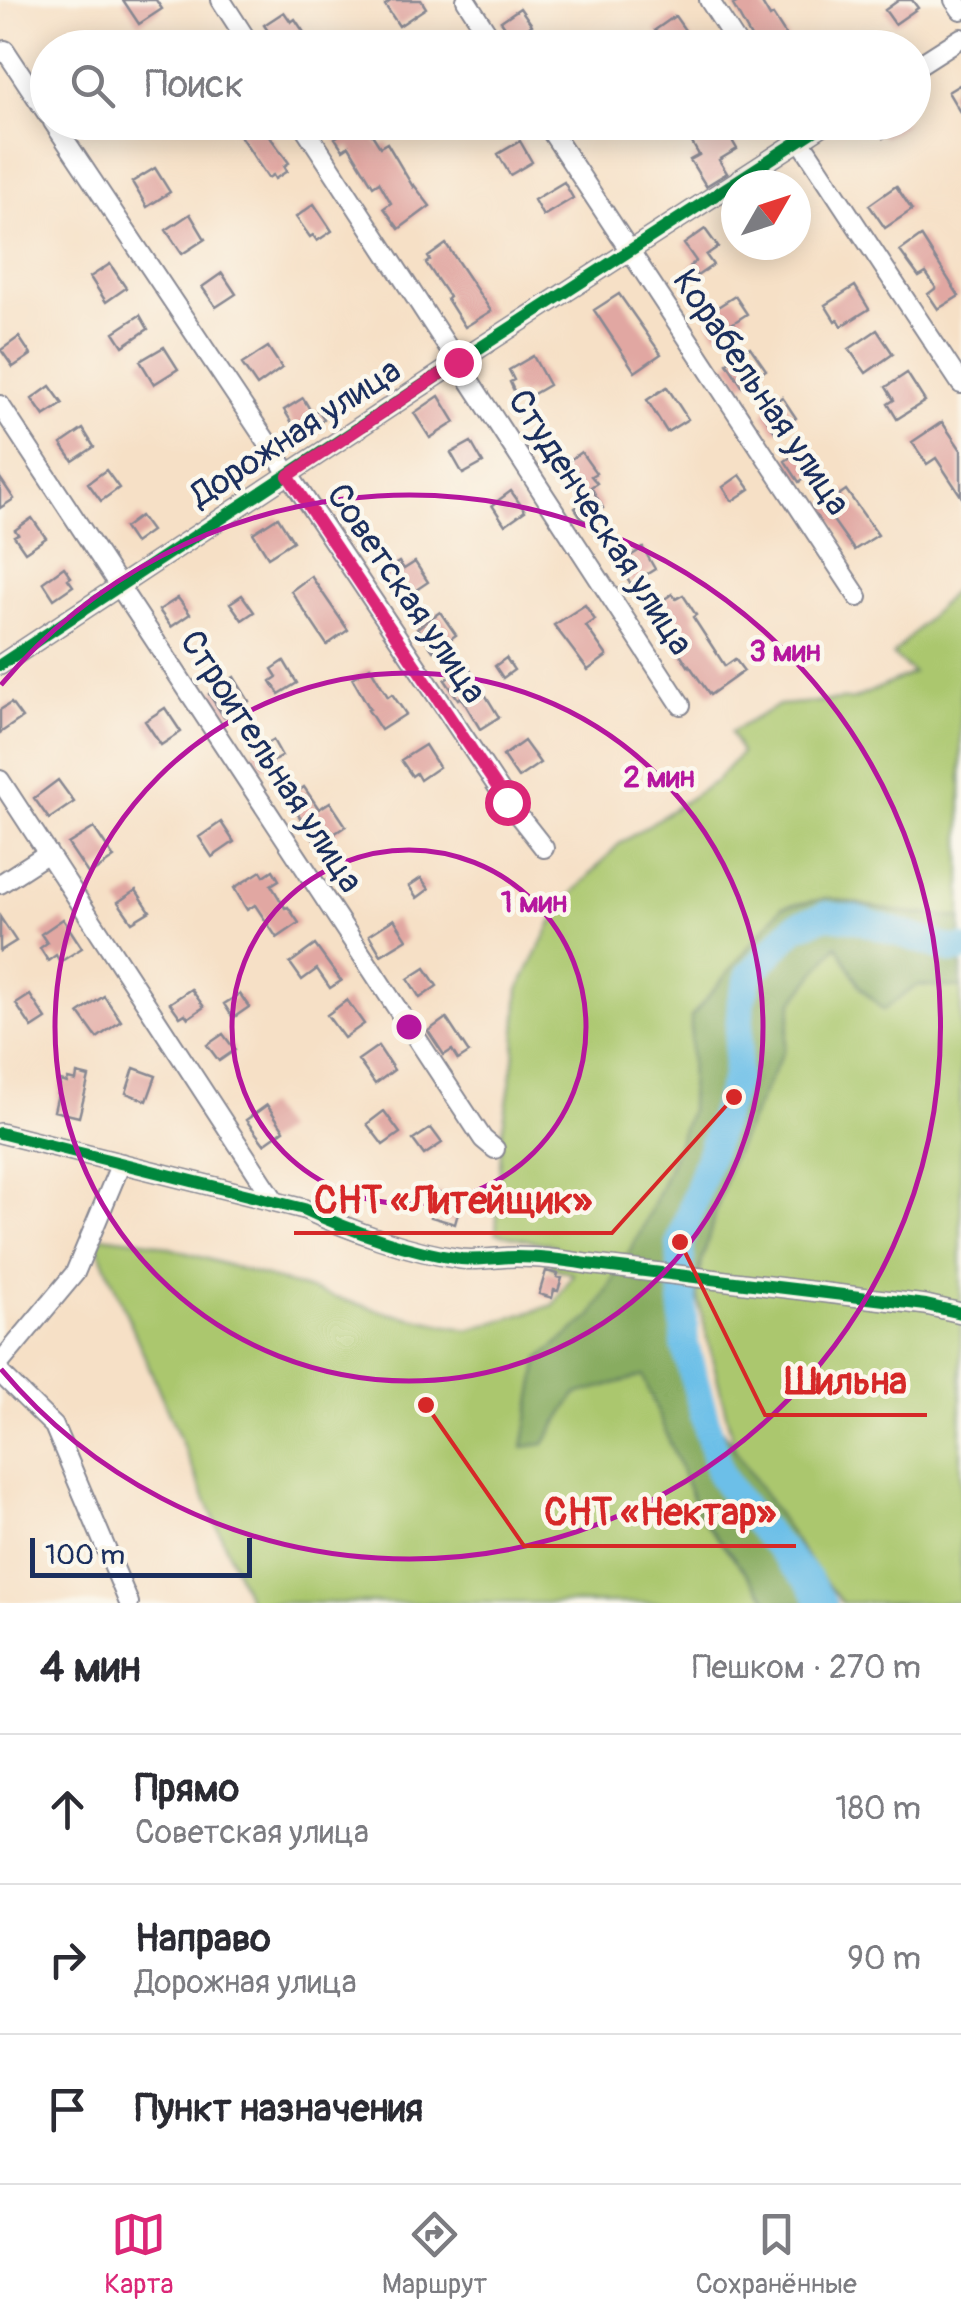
<!DOCTYPE html>
<html lang="ru">
<head>
<meta charset="utf-8">
<style>
  body { margin:0; font-family:Pangolin,sans-serif; background:#f7f7f7; color:#2b2b33 }
  .compass { position:absolute; left:721px; top:170px; width:90px; height:90px; border-radius:50%; background:#fff; box-shadow:0 5px 25px #0003; rotate:51deg }
  .scale { position:absolute; left:30px; bottom:25px; width:222px; box-sizing:border-box; padding-left:10px; border:5px solid #1b2f5e; border-top:0; font-size:28px; line-height:35px; white-space:nowrap; color:#1b2f5e; -webkit-text-stroke:8px #fbf7ec; paint-order:stroke }
  .stop { position:absolute; width:30px; height:30px; margin:-22px; border:8px solid #db2777; border-radius:50%; background:#fff }
  .stop.end { background:#db2777; border-color:#fff; box-shadow:0 2px 10px #0008 }
  .list { margin:0; padding:0; list-style:none }
  h2 { display:flex; justify-content:space-between; align-items:center; height:130px; margin:0; padding:0 40px; font-size:42px }
  h2 small { font-size:32px; font-weight:400; color:#7c7c81 }
  .list li { display:grid; grid-template-columns:65px 1fr auto; gap:30px; align-items:center; box-sizing:border-box; height:150px; padding:0 40px; border-top:2px solid #e1e1e2 }
  .list b { display:block; font-size:38px; white-space:nowrap }
  .list p { margin:0; font-size:32px; white-space:nowrap; color:#7c7c81 }
  .list em { font-size:32px; font-style:normal; color:#7c7c81 }
  .icon { flex:none; width:55px; height:55px; fill:none; stroke:currentColor; stroke-width:2; stroke-linecap:round; stroke-linejoin:round }
  .map { position:relative; flex:none; width:961px; height:1603px; overflow:hidden }
  .search { position:absolute; background:#fff; box-shadow:0 5px 25px #0003; left:30px; right:30px; top:30px; height:110px; display:flex; align-items:center; gap:25px; box-sizing:border-box; padding:0 35px; border-radius:55px; color:#7c7c81; font-size:38px }
  .sheet { height:580px; background:#fff }
  nav { display:flex; justify-content:space-around; align-items:center; box-sizing:border-box; height:140px; border-top:2px solid #e1e1e2; background:#fff; font-size:28px; color:#7c7c81 }
  nav a { display:grid; justify-items:center; gap:5px }
  nav .on { color:#db2777 }
  .map>svg:first-child { display:block }
  .green { fill:#abc76e; stroke:#637b66; stroke-width:2.5 }
  .forest { fill:#88ac61; stroke:#526e60; stroke-width:2.5 }
  .lines { fill:none; stroke-linecap:round; stroke-linejoin:round }
  .river { stroke:#6cbfe8; stroke-width:28 }
  .building { fill:#e1a7a2 }
  .minor-casing { stroke:#888892; stroke-width:22 }
  .minor { stroke:#fff; stroke-width:18 }
  .cycleway-casing { stroke:#fbf7ec; stroke-width:19 }
  .cycleway { stroke:#00873e; stroke-width:12 }
  .route { stroke:#db2777; stroke-width:12 }
  .ring { fill:none; stroke:#b5179e; stroke-width:5 }
  .labels { text-anchor:middle; stroke-width:9; stroke-linejoin:round; paint-order:stroke }
  .street-label { font-size:35px; fill:#1b2f5e; stroke:#fbf7ec }
  .centre { fill:#b5179e; stroke:#fbf7ec; stroke-width:5 }
  .ring-label { font-size:30px; text-anchor:middle; font-weight:bold; fill:#b5179e; stroke:#fbf7ec; stroke-width:9; stroke-linejoin:round; paint-order:stroke }
  .leader { fill:none; stroke:#d62828; stroke-width:4 }
  .callout-dot { fill:#d62828; stroke:#fbf7ec; stroke-width:4 }
  .callout-label { font-size:38px; text-anchor:middle; font-weight:bold; fill:#d62828; stroke:#fbf7ec; stroke-width:9; stroke-linejoin:round; paint-order:stroke }
</style>
</head>
<body>
<div class="map">
<svg width="961" height="1603" viewBox="0 0 961 1603">
  <rect width="100%" height="100%" fill="#fbf7ec"/>
  <filter id="ink" filterUnits="userSpaceOnUse"><feTurbulence type="fractalNoise" baseFrequency=".01" numOctaves="2"/><feDisplacementMap in="SourceGraphic" scale="20" xChannelSelector="R" yChannelSelector="G"/><feConvolveMatrix kernelMatrix="1 2 1 2 8 2 1 2 1" color-interpolation-filters="sRGB"/></filter>
  <filter id="wash" filterUnits="userSpaceOnUse"><feTurbulence type="fractalNoise" baseFrequency=".0048" numOctaves="4" result="noise"/><feDisplacementMap in="SourceGraphic" scale="40" xChannelSelector="R" yChannelSelector="G"/><feGaussianBlur stdDeviation="2.25" result="paint"/><feColorMatrix in="noise" values="0 0 0 0 0 0 0 0 0 0 0 0 0 0 0 0 0 1.4 0 .05"/><feComposite in="paint" operator="in"/></filter>
  <g filter="url(#wash)">
    <rect width="100%" height="100%" fill="#f6e0c6"/>
    <!-- green -->
    <path class="green" d="M961,583V1603H842L740,1471L697,1295L662,1327L796,1603H250L97,1245L102,1236L150,1242L388,1313L468,1330L554,1305L573,1274L551,1267L556,1246L496,1233L502,1133L514,1060L519,989L560,907L618,845L716,781L741,753L731,732L779,705L854,699L913,673L893,655Z"/>
    <!-- forest -->
    <path class="forest" d="M829,898L893,911L961,918V988L918,985L883,1010L861,988L837,945L793,1002L784,1050L730,1162L702,1261L690,1346L716,1421L836,1603H771L699,1515L643,1376L576,1394L544,1444L523,1447L539,1359L592,1316L639,1235L663,1182L690,1110L691,1017L782,907Z"/>
    <g class="lines">
      <!-- river -->
      <path class="river" d="M822,1603L809,1581L744,1509L720,1474L685,1345L680,1242L736,1077L741,1001L750,974L796,926L827,915L856,919L953,950L961,949"/>
    </g>
    <g id="blocks">
      <!-- building -->
      <path class="building" d="M123,0H156L162,9L139,24Z
        M392,0H421L426,8L399,26L385,5Z
        M741,0H760L770,17L773,15L789,40L778,48H757L733,5Z
        M899,0H912L918,8L895,24L885,10Z
        M520,8L532,25L524,31L528,37L517,44L501,21Z
        M284,12L291,22L295,19L307,37L292,48H279L264,25Z
        M675,16L694,43L688,48H667L655,30Z
        M961,84V114L948,92Z
        M231,122H259L289,163L284,166L287,171L275,179L273,175L268,178Z
        M331,122H364L380,147L387,143L413,187L414,185L430,206L399,229L384,208L391,203L379,182L373,186L349,146L343,150L335,138L339,135Z
        M874,122H909L883,138Z
        M722,123L737,149L719,160L727,173L706,186L690,160L699,155L691,141Z
        M520,141L532,162L510,175L498,154Z
        M155,168L170,192L147,207L132,182Z
        M564,182L573,198L543,216L534,200Z
        M896,186L912,210L885,228L869,205Z
        M314,204L332,231L317,241L313,235L310,237L296,217Z
        M190,214L205,239L182,254L166,230Z
        M705,229L718,247L706,255L713,265L697,276L690,266L696,261L684,244Z
        M921,236L959,296L938,309L928,294L936,288L926,273L919,277L900,251Z
        M446,244L491,311L465,327L447,299L449,297L426,263L430,260L428,257Z
        M110,264L126,288L106,302L90,277Z
        M222,273L236,294L216,307L202,287Z
        M855,286L869,309L842,326L838,319L835,321L825,305Z
        M619,294L661,354L635,372L594,310Z
        M735,296L747,314L716,334L708,321L710,319L707,314Z
        M140,315L148,329L123,346L114,332Z
        M877,330L893,354L866,373L849,349Z
        M19,337L31,355L13,367L1,350Z
        M164,347L178,369L154,384L140,361Z
        M268,347L282,368L257,386L242,364Z
        M750,347L766,370L742,386L727,363Z
        M533,356L549,385L530,396L528,392L521,396L518,391L515,393L510,382L514,380L509,370Z
        M907,373L925,401L897,419L888,404L894,400L886,387Z
        M50,386L63,404L44,416L32,399Z
        M667,387L688,419L667,432L647,400Z
        M439,396L455,422L430,438L414,413Z
        M782,397L796,418L775,432L763,413L767,410L766,408Z
        M303,398L312,413L318,410L324,419L303,433L297,424L294,426L284,410Z
        M942,422L961,450V496L936,458L927,464L912,442Z
        M83,429L94,447L73,461L61,444Z
        M471,442L483,463L463,474L451,453Z
        M807,445L822,466L799,482L785,461Z
        M581,452L596,473L591,476L597,483L591,487L603,508L583,520L575,508L584,502L560,467Z
        M106,470L119,488L101,501L88,483Z
        M740,475L750,489L732,501L723,487Z
        M0,478L14,499L0,508Z
        M846,490L878,535L854,550L823,506Z
        M511,491L525,511L505,525L492,505Z
        M140,516L151,531L134,543L124,528Z
        M278,517L293,541L268,557L253,533Z
        M32,518L46,538L25,552L14,536L18,534L15,530Z
        M643,548L655,569L631,584L618,564Z
        M399,562L404,569L415,562L428,582L404,598L396,585L392,588L382,573Z
        M64,567L71,577L68,579L73,586L54,599L43,582Z
        M311,576L348,630L327,645L291,591Z
        M672,594L676,599L683,595L696,615L693,617L725,666L735,659L744,671L710,695L689,665L688,666L651,608Z
        M242,595L254,612L242,620L230,603Z
        M178,598L190,614L171,627L159,610Z
        M585,605L595,620L586,626L607,656L588,670L554,625Z
        M440,612L456,635L433,651L417,628Z
        M506,658L514,670L503,678L495,666Z
        M284,661L297,683L279,694L271,681L277,677L272,669Z
        M467,665L499,717L480,729L461,697L458,699L445,680Z
        M370,667L388,697L392,694L406,714L381,730L368,710L370,709L352,678Z
        M234,677L249,701L224,717L209,694Z
        M11,703L22,718L0,733V710Z
        M165,708L181,732L161,745L145,721Z
        M273,740L282,756L262,768L252,752Z
        M524,741L540,763L518,778L503,756Z
        M425,745L439,767L420,780L416,773L412,776L401,760Z
        M58,780L74,802L49,819L34,798Z
        M304,787L319,809L330,802L346,826L317,845L288,798Z
        M221,822L234,842L212,857L199,837Z
        M94,828L114,858L89,875L68,844Z
        M273,870L279,880L271,885L285,908L288,907L299,923L277,938L255,905L247,910L234,888L261,871L264,876Z
        M421,878L429,889L417,898L409,886Z
        M136,890L150,911L132,922L118,902Z
        M0,917L16,941L0,951Z
        M63,919L82,948L60,962L56,955L48,961L40,948L47,943L41,934Z
        M394,919L407,939L381,955L369,935Z
        M315,945L341,981L330,988L317,969L302,980L290,963Z
        M425,968L437,986L420,998L408,979Z
        M191,989L204,1007L188,1018L185,1014L180,1017L170,1003Z
        M240,994L249,1007L233,1018L224,1004Z
        M30,995L46,1019L32,1028L16,1004Z
        M104,996L121,1021L97,1038L79,1013Z
        M347,1000L364,1024L344,1038L327,1015Z
        M446,1018L469,1053L458,1060L452,1050L444,1055L428,1031Z
        M223,1034L235,1050L219,1061L207,1045Z
        M378,1046L394,1070L375,1084L358,1060Z
        M134,1068L156,1076L147,1101L126,1093Z
        M77,1074L89,1077L79,1117L54,1111L61,1081L67,1083L68,1079L76,1081Z
        M267,1105L284,1130L264,1144L246,1120Z
        M384,1111L400,1133L383,1145L367,1124Z
        M431,1128L442,1143L424,1155L413,1140Z
        M438,1192L462,1199L455,1224L431,1217Z
        M546,1271L558,1274L557,1277L562,1278L558,1291L554,1290L552,1298L539,1294Z"/>
    </g>
  </g>
  <g filter="url(#ink)">
    <use href="#blocks" fill-opacity="0" stroke="#888892" stroke-width="2.5"/>
    <g class="lines">
      <!-- minor casing -->
      <g class="minor-casing">
        <path id="minor" d="M221,0L252,48
          M466,0L497,48
          M709,0L740,48
          M954,0L961,10
          M5,50L48,115
          M914,68L961,38
          M53,122L507,801L544,848
          M301,122L681,705
          M545,122L858,597
          M788,122L961,384
          M0,405L483,1139L495,1149
          M0,665L458,362L828,122
          M0,780L275,1201
          M0,884L48,853
          M0,1133L304,1209C351,1231 410,1252 461,1259C479,1261 498,1257 516,1257C540,1257 563,1260 587,1264L926,1305L961,1313
          M0,1363L75,1273L121,1163
          M0,1373L54,1426L129,1603"/>
      </g>
      <!-- minor -->
      <use href="#minor" class="minor"/>
      <!-- cycleway casing -->
      <g class="cycleway-casing">
        <path id="cycleway" d="M0,665L458,362L828,122
          M0,1133L304,1209C351,1231 410,1252 461,1259C479,1261 498,1257 516,1257C540,1257 563,1260 587,1264L926,1305L961,1313"/>
      </g>
      <!-- cycleway -->
      <use href="#cycleway" class="cycleway"/>
    </g>
  </g>
  <g class="lines" filter="url(#ink)">
    <!-- route -->
    <path class="route" d="M458,362L288,476L507,802"/>
  </g>
  <!-- distance rings -->
  <g class="ring">
    <circle cx="409" cy="1027" r="177"/>
    <circle cx="409" cy="1027" r="354"/>
    <path d="M1 685A532 532 0 1 1 1 1369"/>
  </g>
  <g class="labels">
    <!-- street labels -->
    <g class="street-label">
      <text transform="translate(762 392) rotate(56)" y="12">Корабельная улица</text>
      <text transform="translate(295 432) rotate(-33)" y="12">Дорожная улица</text>
      <text transform="translate(601 522) rotate(57)" y="12">Студенческая улица</text>
      <text transform="translate(407 593) rotate(56)" y="12">Советская улица</text>
      <text transform="translate(272 761) rotate(57)" y="12">Строительная улица</text>
    </g>
  </g>
  <circle cx="409" cy="1027" r="15" class="centre"/>
  <g class="ring-label">
    <text x="785" y="661">3 мин</text>
    <text x="659" y="787">2 мин</text>
    <text x="534" y="912">1 мин</text>
  </g>
  <!-- callouts -->
  <path class="leader" d="M734 1097L612 1233H294M680 1242L765 1415H927M426 1405L524 1546H796"/>
  <g class="callout-dot">
    <circle cx="734" cy="1097" r="10"/>
    <circle cx="680" cy="1242" r="10"/>
    <circle cx="426" cy="1405" r="10"/>
  </g>
  <g class="callout-label">
    <text x="453" y="1213">СНТ «Литейщик»</text>
    <text x="846" y="1394">Шильна</text>
    <text x="660" y="1525">СНТ «Нектар»</text>
  </g>
</svg>
<svg class="compass" viewBox="-18 -18 36 36"><path d="M0-13l5 13h-10z" fill="#e53935"/><path d="M0 13l5-13h-10z" fill="#7c7c81"/></svg>
<div class="scale">100 m</div>
<div class="stop" style="left:507px;top:802px"></div>
<div class="stop end" style="left:458px;top:362px"></div>
<div class="search"><svg class="icon" aria-label="search" viewBox="0 0 24 24"><circle cx="10" cy="10" r="6"/><path d="M15 15l6 6"/></svg>Поиск</div>
</div>
<section class="sheet">
<h2>4 мин<small>Пешком · 270 m</small></h2>
<ul class="list">
<li><svg class="icon" aria-label="ahead" viewBox="0 0 24 24"><path d="M12 20V5M6 11l6-6 6 6"/></svg><div><b>Прямо</b><p>Советская улица</p></div><em>180 m</em></li>
<li><svg class="icon" aria-label="right" viewBox="0 0 24 24"><path d="M7 20v-9h11M14 6l5 5-5 5"/></svg><div><b>Направо</b><p>Дорожная улица</p></div><em>90 m</em></li>
<li><svg class="icon" aria-label="arrive" viewBox="0 0 24 24"><path d="M6 21V4h12l-3 4 3 4H6"/></svg><div><b>Пункт назначения</b></div></li>
</ul>
</section>
<nav>
<a class="on"><svg class="icon" aria-label="map" viewBox="0 0 24 24"><path d="M3 6l6-2 6 2 6-2v14l-6 2-6-2-6 2zM9 4v14M15 6v14"/></svg>Карта</a>
<a><svg class="icon" aria-label="directions" viewBox="0 0 24 24"><path d="M12 3l9 9-9 9-9-9zM9 14v-3h6M13 9l2 2-2 2"/></svg>Маршрут</a>
<a><svg class="icon" aria-label="saved" viewBox="0 0 24 24"><path d="M7 4h10v16l-5-4-5 4z"/></svg>Сохранённые</a>
</nav>
</body>
</html>
